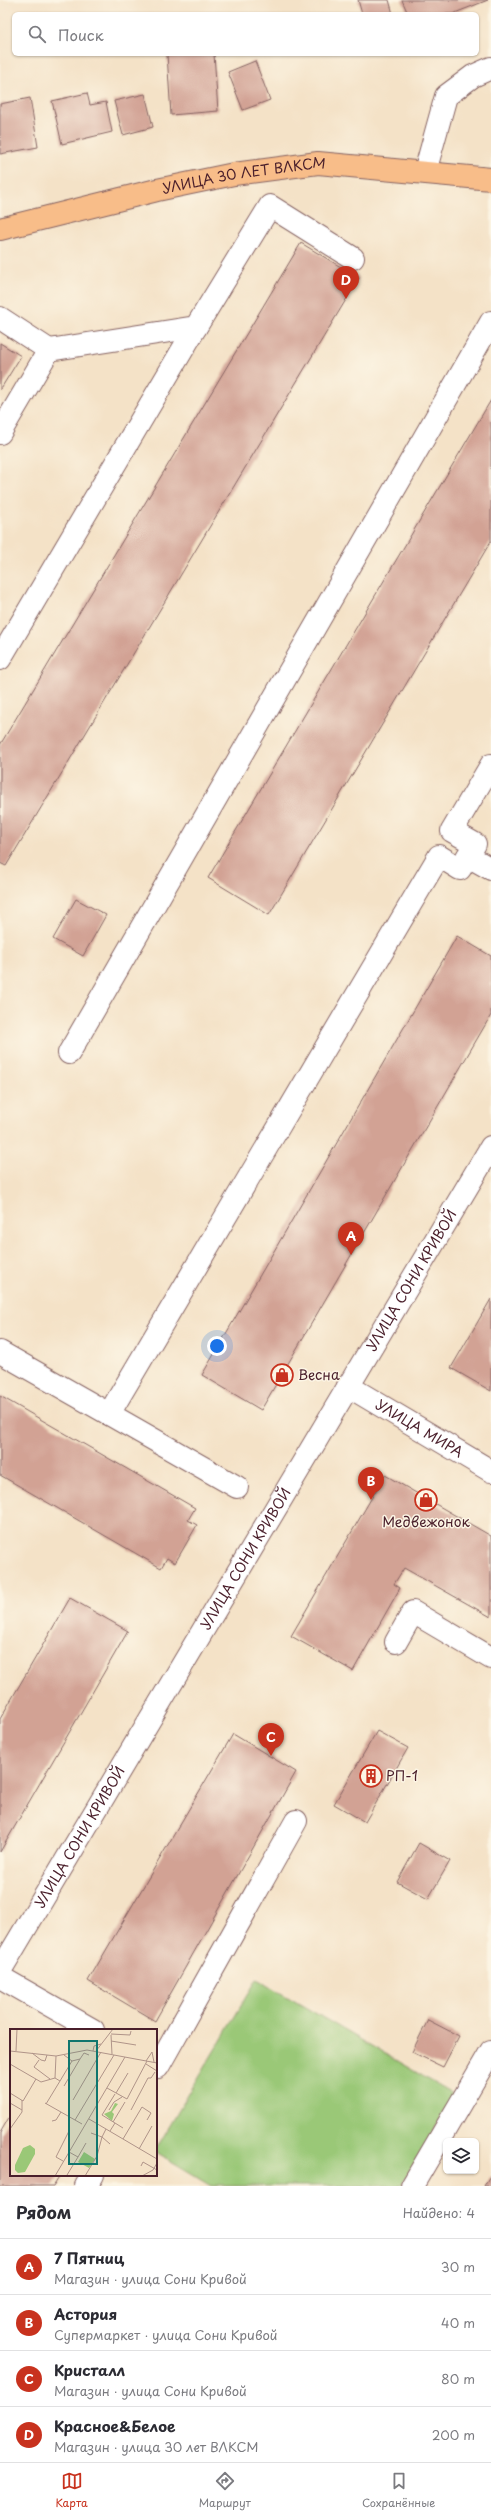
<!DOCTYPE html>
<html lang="ru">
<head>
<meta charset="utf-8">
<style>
  body { margin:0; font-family:"Playpen Sans",sans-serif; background:#f2f2f3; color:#2b2b33 }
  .controls { position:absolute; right:12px; bottom:12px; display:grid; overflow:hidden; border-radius:6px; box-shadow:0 1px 3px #0004 }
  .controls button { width:36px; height:36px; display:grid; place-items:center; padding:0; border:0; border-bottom:1px solid #e1e1e2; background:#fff; color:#2b2b33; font:20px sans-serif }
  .you { position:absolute; left:217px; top:1346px; width:14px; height:14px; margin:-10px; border:3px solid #fff; border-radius:50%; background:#1a73e8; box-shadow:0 0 0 6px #1a73e833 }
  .badge { display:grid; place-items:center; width:26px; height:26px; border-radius:50%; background:#c8321e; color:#fff; font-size:13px; font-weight:700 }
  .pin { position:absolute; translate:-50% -33px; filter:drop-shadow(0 1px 2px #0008) }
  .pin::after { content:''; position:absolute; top:21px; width:14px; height:12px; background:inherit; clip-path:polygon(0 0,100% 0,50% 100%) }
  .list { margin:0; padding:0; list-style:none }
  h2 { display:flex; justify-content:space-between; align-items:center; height:52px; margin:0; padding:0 16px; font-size:17px }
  h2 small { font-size:13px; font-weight:400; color:#7c7c81 }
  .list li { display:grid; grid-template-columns:26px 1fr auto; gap:12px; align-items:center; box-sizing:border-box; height:56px; padding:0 16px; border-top:1px solid #e1e1e2 }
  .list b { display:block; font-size:15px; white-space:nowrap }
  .list p { margin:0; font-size:13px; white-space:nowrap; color:#7c7c81 }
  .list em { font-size:13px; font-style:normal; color:#7c7c81 }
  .icon { flex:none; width:22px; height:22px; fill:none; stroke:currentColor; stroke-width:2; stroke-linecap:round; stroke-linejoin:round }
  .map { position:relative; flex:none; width:491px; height:2186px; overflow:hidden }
  .search { position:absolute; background:#fff; box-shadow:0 1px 3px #0004; left:12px; right:12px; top:12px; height:44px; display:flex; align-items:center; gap:10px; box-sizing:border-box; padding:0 14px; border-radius:6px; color:#7c7c81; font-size:15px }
  .sheet { height:276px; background:#fff }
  nav { display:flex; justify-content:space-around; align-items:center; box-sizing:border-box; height:56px; border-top:1px solid #e1e1e2; background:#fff; font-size:11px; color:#7c7c81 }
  nav a { display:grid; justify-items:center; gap:2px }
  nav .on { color:#c8321e }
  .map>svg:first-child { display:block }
  .green { fill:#9ac877; stroke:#727451 }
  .building { fill:#d2a294 }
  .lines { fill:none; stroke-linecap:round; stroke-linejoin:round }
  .minor-casing { stroke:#866362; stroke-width:24 }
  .major-casing { stroke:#866362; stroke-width:24 }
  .minor { stroke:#fff; stroke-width:22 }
  .major { stroke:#f8bd89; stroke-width:22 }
  .labels { text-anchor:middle; stroke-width:3; stroke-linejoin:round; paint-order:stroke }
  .street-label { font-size:14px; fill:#4a1f2b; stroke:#fcf5e5 }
  .poi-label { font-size:14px; fill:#4a1f2b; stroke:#fcf5e5; text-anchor:start }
  .inset-road { fill:none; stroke:#b09489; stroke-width:1 }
  .view { fill:#0f766e; fill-opacity:0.15; stroke:#0f766e; stroke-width:2 }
  .inset-edge { fill:none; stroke:#4a1f2b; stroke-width:2 }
</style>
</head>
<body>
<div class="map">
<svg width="491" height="2186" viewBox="0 0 491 2186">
  <rect width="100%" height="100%" fill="#fcf5e5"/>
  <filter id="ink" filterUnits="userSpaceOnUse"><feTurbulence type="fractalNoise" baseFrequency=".025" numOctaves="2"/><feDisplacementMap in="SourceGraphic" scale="8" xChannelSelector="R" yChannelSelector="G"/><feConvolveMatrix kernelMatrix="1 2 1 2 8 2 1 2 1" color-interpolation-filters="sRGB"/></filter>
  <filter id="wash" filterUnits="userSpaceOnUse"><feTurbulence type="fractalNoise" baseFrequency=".012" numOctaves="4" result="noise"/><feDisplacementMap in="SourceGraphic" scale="16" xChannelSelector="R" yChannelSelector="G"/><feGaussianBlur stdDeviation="0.9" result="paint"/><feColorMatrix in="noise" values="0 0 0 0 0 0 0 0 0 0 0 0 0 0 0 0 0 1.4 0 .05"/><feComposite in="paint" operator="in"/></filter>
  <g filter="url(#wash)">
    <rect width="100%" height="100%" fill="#f4e2c7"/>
    <!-- green -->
    <path class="green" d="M257,1979L455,2095L401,2186H211L156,2153V2149Z"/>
    <g id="blocks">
      <!-- building -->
      <path class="building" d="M358,0H389L393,14H362Z
        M402,0H488L452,14H408Z
        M167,54H214L218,111L171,115Z
        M255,61L270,100L243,110L228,72Z
        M87,93L90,105L106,102L112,132L62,144L52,101Z
        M145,94L153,127L123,135L114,101Z
        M30,98L38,147L0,154V104Z
        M301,243L359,278L6,866L0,863V745Z
        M0,343L21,356L0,390Z
        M491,400V541L269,915L208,878Z
        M76,899L106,915L83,956L53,939Z
        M457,936L491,956V1015L261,1410L202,1375Z
        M491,1299V1391L451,1368Z
        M0,1396L195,1508L188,1520L197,1525L175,1563L167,1558L161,1568L0,1475Z
        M385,1475L491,1536V1617L404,1568L394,1584L400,1588L353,1671L291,1636Z
        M70,1598L128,1631L0,1852V1719Z
        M377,1731L408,1748L365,1822L334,1804Z
        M233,1734L296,1772L155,2021L88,1981Z
        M419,1843L450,1861L428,1899L397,1882Z
        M428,2020L459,2036L443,2067L412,2052Z
        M11,2114V2175H60L53,2186H0V2133Z
        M491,2174V2186H484Z"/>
    </g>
  </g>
  <g filter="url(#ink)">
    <use href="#blocks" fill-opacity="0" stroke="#866362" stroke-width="1"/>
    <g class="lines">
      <!-- minor casing -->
      <g class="minor-casing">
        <g id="minor">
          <path d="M425,172L446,96L473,76L491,68"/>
          <path d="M0,318L49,350L0,433"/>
          <path d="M49,350L196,327L270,206L353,258"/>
          <path d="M0,659L196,327"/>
          <path d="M468,856L491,869"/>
          <path d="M69,1053L491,322"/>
          <path d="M0,1352L109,1414"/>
          <path id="s1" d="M348,1386L491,1471"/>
          <path d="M237,1487L109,1414L439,856L460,869L475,844L452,831L491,765"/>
          <path d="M396,1642L413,1612L491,1658"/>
          <path id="s2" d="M0,1971L491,1147"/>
          <path d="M0,1977L93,2030"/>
          <path d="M156,2066L158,2067L296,1821"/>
          <path d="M86,2186L93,2175"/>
          <path d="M412,2186L491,2051"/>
        </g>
      </g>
      <!-- major casing -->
      <g class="major-casing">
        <g id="major">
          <path id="s3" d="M0,229L157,190L234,174L318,163L491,179"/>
        </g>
      </g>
      <!-- minor -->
      <use href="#minor" class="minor"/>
      <!-- major -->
      <use href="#major" class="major"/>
    </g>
  </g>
  <!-- icons -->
  <defs>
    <g id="shop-ring" transform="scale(1.15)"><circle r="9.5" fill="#fcf5e5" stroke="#c8321e" stroke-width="1.5"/><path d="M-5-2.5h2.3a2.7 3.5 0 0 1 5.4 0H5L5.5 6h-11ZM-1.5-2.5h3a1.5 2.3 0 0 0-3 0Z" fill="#c8321e"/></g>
    <g id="building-ring" transform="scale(1.15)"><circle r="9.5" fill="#fcf5e5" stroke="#c8321e" stroke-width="1.5"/><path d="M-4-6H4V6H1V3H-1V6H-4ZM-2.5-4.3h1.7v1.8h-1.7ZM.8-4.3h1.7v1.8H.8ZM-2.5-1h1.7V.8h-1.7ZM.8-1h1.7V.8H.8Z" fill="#c8321e"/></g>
  </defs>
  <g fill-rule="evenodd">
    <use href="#shop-ring" x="282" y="1375"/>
    <use href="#shop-ring" x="426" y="1500"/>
    <use href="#building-ring" x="371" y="1776"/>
  </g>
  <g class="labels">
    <!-- street labels -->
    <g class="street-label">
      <text dy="5" stroke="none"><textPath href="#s3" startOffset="250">УЛИЦА 30 ЛЕТ ВЛКСМ</textPath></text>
      <text dy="5" stroke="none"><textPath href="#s2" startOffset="804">УЛИЦА СОНИ КРИВОЙ</textPath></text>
      <text dy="5" stroke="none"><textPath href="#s1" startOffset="83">УЛИЦА МИРА</textPath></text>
      <text dy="5" stroke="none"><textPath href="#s2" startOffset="480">УЛИЦА СОНИ КРИВОЙ</textPath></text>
      <text dy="5" stroke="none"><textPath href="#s2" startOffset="156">УЛИЦА СОНИ КРИВОЙ</textPath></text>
    </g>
    <!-- poi labels -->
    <g class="poi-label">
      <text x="298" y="1380">Весна</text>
      <text x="426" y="1527" text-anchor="middle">Медвежонок</text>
      <text x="386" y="1781">РП-1</text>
    </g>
  </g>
  <!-- overview -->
  <g transform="translate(10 2029)">
    <rect width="147" height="147" fill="#f4e2c7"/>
    <path d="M105,74L108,75L102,83L104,85L102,92L94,85L101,82ZM20,116L25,120V125L15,143L8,144L5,141V136L13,119ZM74,123L85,130L79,139L68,133Z" fill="#9ac877"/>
    <path class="inset-road" d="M101,5L120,6L121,2M101,6L102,25M101,12L126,16M0,22L46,27L77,21L147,34M6,22L7,0M83,22L84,17L91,15M86,22L103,0M22,24L31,31L35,32L37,26M46,27L45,49L50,52L62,32L54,26M29,31L24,38L40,50M62,32L70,30L74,24L79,26M136,32L142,23L144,33M0,35L31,53L45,49M136,35L147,42M54,57L70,30M97,59L117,70L137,32M0,64L13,72L26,50M106,64L118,44M63,71L91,23M0,74L12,81M35,74L65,91M36,75L50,52M99,81L104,73L112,68M121,81L138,49H141L145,43M79,90L147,130M42,92L46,91L51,83M103,93L115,73M105,94L92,86L105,65M72,95L65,91L104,26M0,100L12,83V71M96,100L92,108L100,115M100,102L105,94L113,99M113,110L132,78L141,84L137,91M129,120L142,97M59,123L68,128L76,114M53,132L46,128L59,102M131,137L133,133L147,141M57,146L68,128M45,147L115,28M56,147H75L87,127L92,108L81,104M132,147L143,141L147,134"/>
    <path class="view" d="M59,12H87V135H59Z"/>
    <rect width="147" height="147" class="inset-edge"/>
  </g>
</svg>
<div class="controls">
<button><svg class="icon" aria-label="layers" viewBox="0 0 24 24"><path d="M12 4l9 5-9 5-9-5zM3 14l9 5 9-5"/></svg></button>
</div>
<div class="you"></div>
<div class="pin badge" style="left:351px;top:1255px">A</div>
<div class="pin badge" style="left:371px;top:1500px">B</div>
<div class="pin badge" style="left:271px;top:1756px">C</div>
<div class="pin badge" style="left:346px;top:299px">D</div>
<div class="search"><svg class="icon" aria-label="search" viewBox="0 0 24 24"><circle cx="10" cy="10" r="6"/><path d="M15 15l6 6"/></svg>Поиск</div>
</div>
<section class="sheet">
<h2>Рядом<small>Найдено: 4</small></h2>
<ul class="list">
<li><span class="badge">A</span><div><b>7 Пятниц</b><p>Магазин · улица Сони Кривой</p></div><em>30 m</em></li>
<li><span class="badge">B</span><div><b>Астория</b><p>Супермаркет · улица Сони Кривой</p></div><em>40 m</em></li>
<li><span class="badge">C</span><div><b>Кристалл</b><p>Магазин · улица Сони Кривой</p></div><em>80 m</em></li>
<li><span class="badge">D</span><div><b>Красное&amp;Белое</b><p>Магазин · улица 30 лет ВЛКСМ</p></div><em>200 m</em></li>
</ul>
</section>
<nav>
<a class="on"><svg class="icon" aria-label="map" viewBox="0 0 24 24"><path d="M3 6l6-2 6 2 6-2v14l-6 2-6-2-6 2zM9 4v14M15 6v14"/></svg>Карта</a>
<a><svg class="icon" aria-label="directions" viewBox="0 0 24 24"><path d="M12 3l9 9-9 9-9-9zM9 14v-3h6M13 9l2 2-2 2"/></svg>Маршрут</a>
<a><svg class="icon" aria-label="saved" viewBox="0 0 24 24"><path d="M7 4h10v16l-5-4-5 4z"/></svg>Сохранённые</a>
</nav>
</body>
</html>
